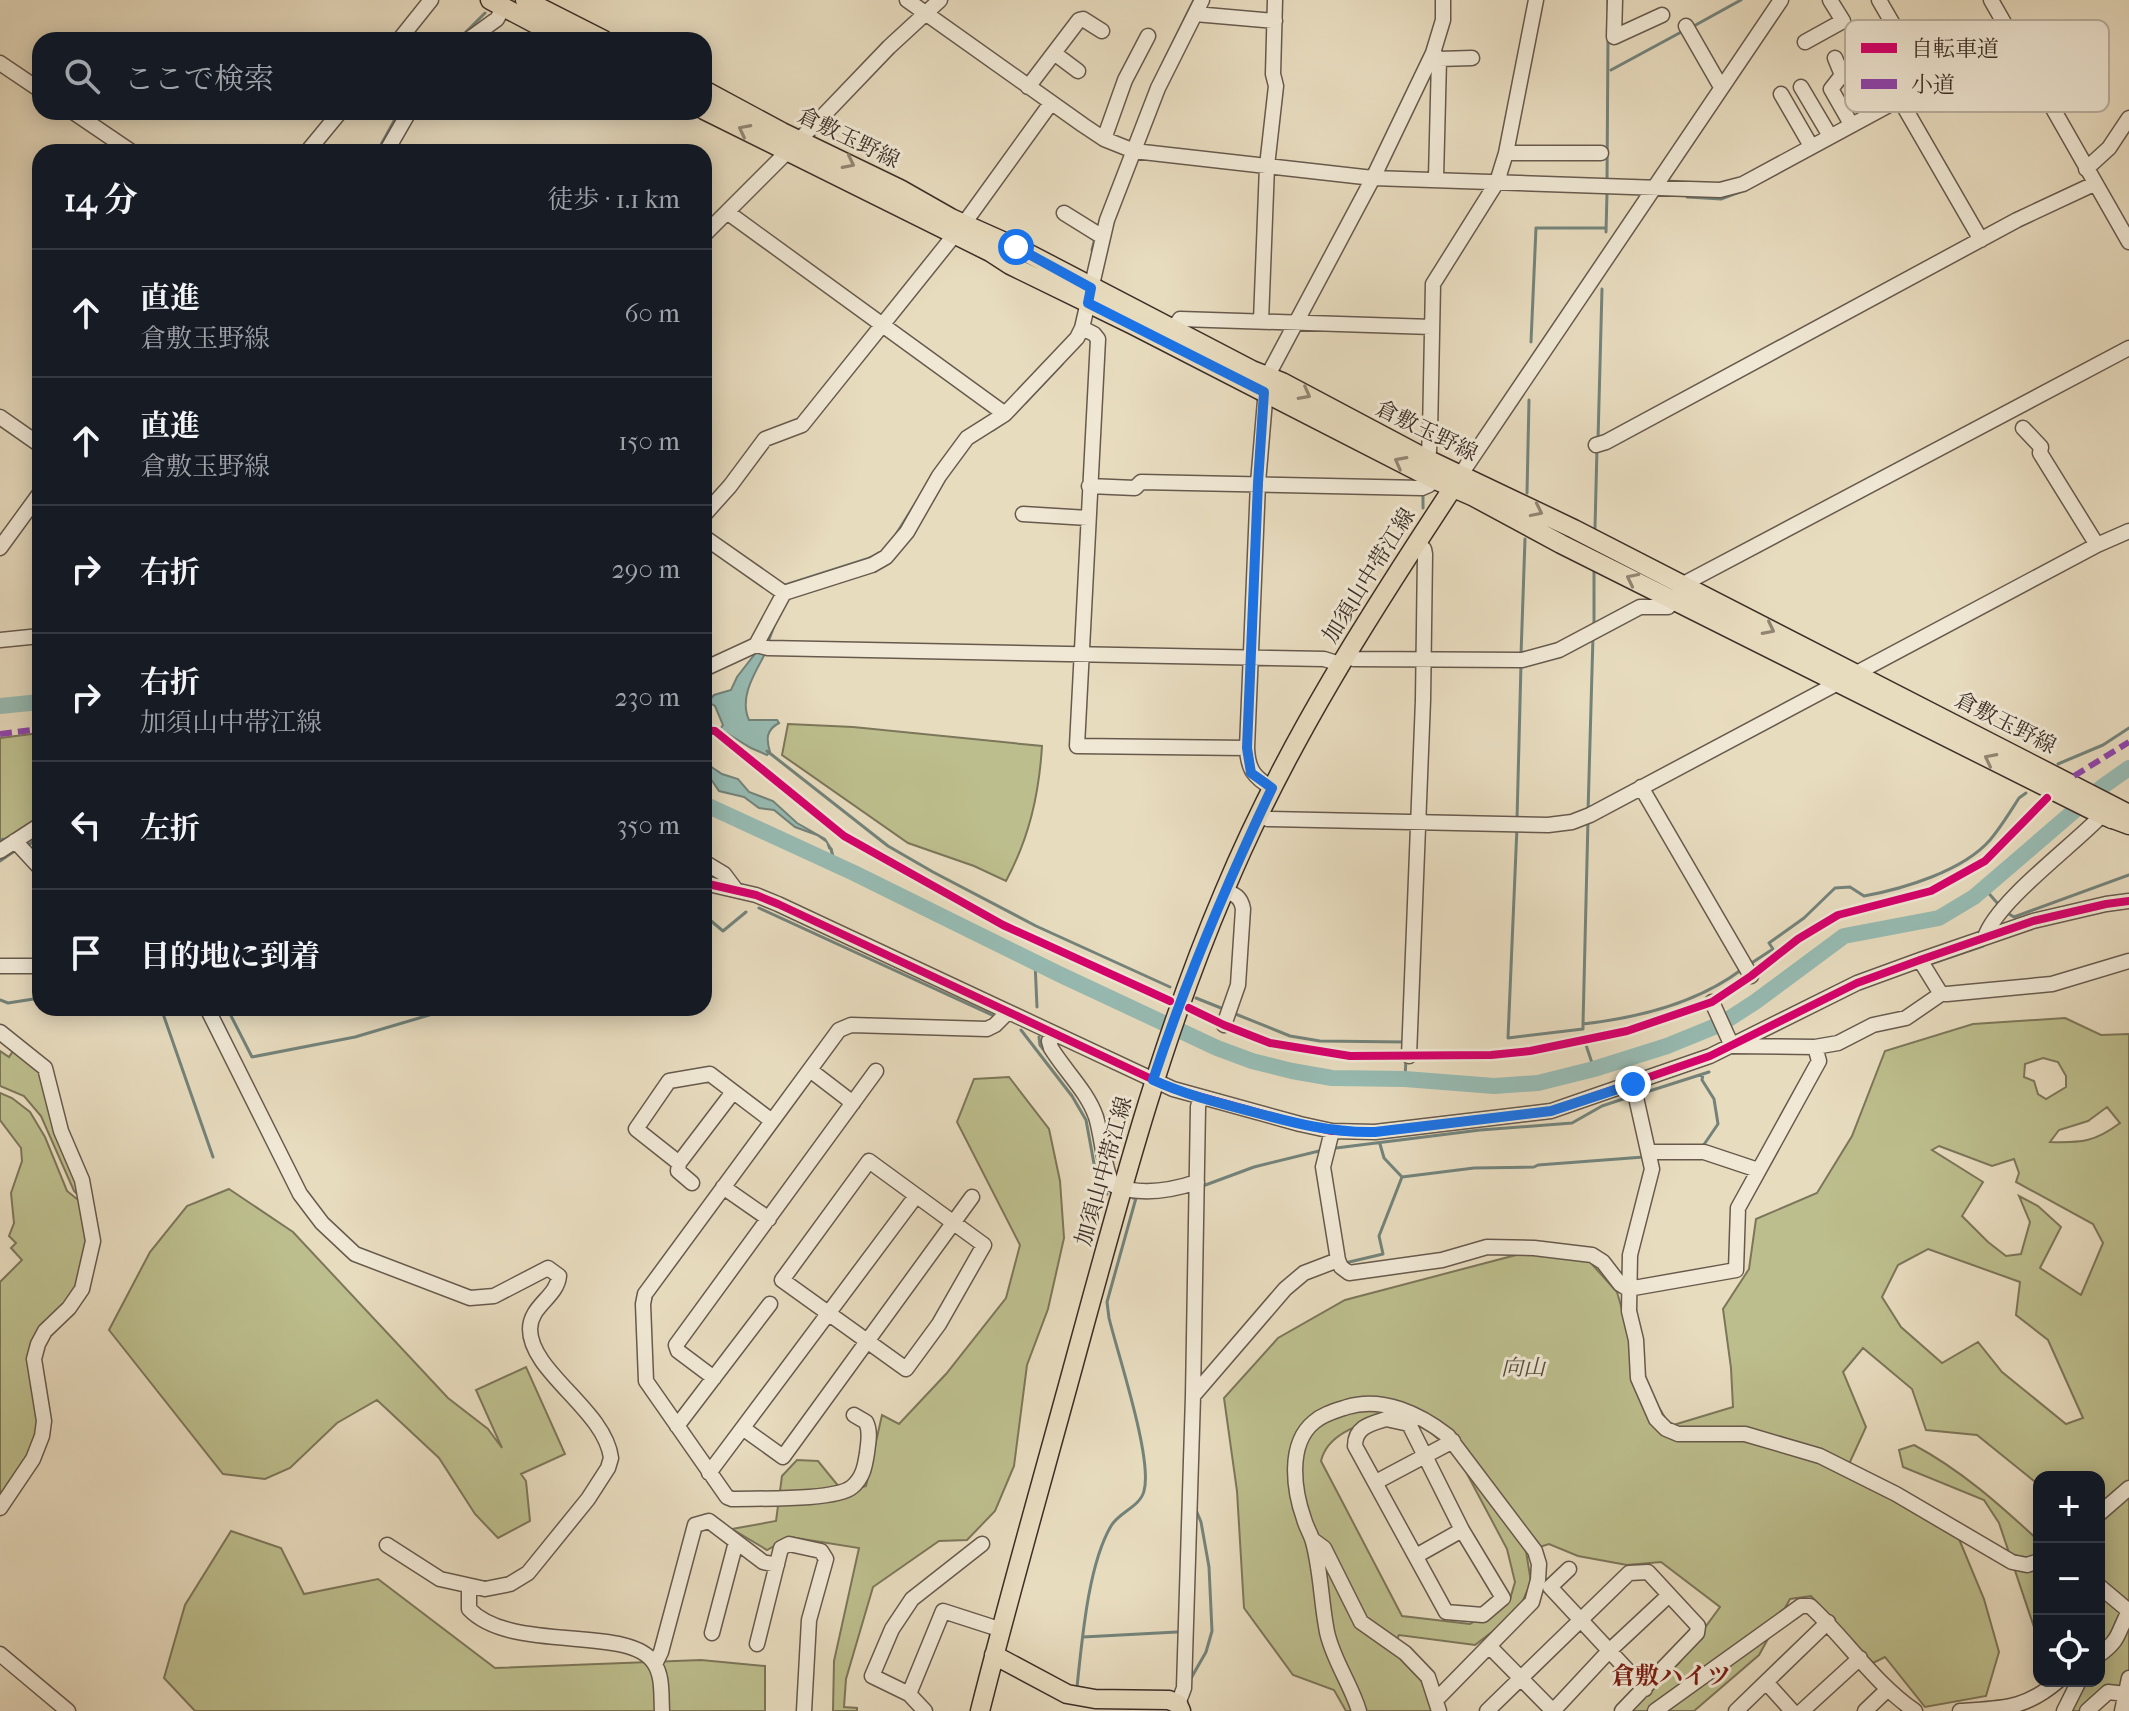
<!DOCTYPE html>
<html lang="ja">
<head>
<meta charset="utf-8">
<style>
  body { margin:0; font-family:"IM FELL French Canon","Noto Serif JP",serif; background:#20242c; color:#f1f3f6 }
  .controls { position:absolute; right:24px; bottom:24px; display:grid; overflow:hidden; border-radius:16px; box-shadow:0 4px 20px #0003 }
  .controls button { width:72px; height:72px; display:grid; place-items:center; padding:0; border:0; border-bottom:2px solid #363941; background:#171b24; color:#f1f3f6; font:40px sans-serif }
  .stop { position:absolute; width:24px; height:24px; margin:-18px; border:6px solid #1a73e8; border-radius:50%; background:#fff }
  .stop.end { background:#1a73e8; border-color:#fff; box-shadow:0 2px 8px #0008 }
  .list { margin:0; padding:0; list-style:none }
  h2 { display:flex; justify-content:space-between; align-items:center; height:104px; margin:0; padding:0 32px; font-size:34px }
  h2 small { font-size:26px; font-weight:400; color:#9ea1a6 }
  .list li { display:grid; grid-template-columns:52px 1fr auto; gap:24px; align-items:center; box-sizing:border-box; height:128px; padding:0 32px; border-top:2px solid #363941 }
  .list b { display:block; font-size:30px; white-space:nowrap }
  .list p { margin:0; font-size:26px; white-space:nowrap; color:#9ea1a6 }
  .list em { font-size:26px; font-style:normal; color:#9ea1a6 }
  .icon { flex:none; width:44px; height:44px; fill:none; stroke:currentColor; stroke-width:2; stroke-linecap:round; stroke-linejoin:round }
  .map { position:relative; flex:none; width:2129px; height:1711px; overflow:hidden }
  .search { position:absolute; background:#171b24; box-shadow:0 4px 20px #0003; left:32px; top:32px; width:680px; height:88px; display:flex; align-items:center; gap:20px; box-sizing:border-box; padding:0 28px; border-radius:24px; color:#9ea1a6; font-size:30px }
  .panel { position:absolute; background:#171b24; box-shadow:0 4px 20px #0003; left:32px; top:144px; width:680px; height:872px; border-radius:24px }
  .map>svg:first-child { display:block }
  .green { fill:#bdbe8d; stroke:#7c765a; stroke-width:2; fill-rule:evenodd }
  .water { fill:#97bbb3; stroke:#73837b; stroke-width:2 }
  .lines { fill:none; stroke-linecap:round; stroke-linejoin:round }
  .stream { stroke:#73837b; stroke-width:3 }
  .river { stroke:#97bbb3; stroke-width:16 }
  .minor-casing { stroke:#675a4d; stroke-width:17 }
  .major-casing { stroke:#3c2e27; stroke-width:21 }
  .minor { stroke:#f0e8d5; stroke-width:14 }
  .major { stroke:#e8dcbf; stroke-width:18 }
  .quiet { stroke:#8e44ad; stroke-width:6; stroke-dasharray:12 6; stroke-linecap:butt }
  .cycleway-casing { stroke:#f0e8d5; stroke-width:13 }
  .cycleway { stroke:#d6006c; stroke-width:8 }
  .oneway { stroke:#928573 }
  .route { stroke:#1a73e8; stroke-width:10 }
  .labels { text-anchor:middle; stroke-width:6; stroke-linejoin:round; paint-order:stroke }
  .street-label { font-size:22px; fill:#3c2e27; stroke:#f0e8d5 }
  .park-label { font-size:22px; font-style:italic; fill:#564b3b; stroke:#f0e8d5 }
  .neighbourhood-label { font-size:24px; font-weight:bold; fill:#7a1f14; stroke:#f0e8d5 }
  .key { fill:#f0e8d5; stroke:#bab0a1; stroke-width:2 }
  .key-label { font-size:22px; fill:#3c2e27 }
</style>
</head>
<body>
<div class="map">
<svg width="2129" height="1711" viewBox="0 0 2129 1711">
  <rect width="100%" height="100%" fill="#e8dcbf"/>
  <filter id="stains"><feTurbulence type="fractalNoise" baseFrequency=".0025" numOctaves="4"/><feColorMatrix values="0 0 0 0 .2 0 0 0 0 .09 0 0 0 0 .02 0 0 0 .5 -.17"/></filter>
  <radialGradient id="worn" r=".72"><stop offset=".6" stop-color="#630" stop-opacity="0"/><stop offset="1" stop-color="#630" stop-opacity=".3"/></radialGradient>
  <!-- green -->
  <path class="green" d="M788,724L853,727L1042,746C1039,795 1029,838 1006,881L974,866L908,843L782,755Z
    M40,733V817L0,844V738Z
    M2065,1018L2101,1035L2129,1034V1711L2127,1696L2101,1693L2085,1711H2070L2075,1681H2099V1477H2039V1485L1977,1435L1926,1430L1912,1389L1863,1348L1843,1372L1866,1427L1849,1464L1959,1539L1984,1599L1999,1652L1986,1696L1925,1707L1885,1657L1873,1663L1811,1596L1790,1599L1759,1655L1694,1711H1626L1679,1663L1720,1607L1661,1562L1627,1565L1578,1556L1549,1544L1526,1551L1531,1582L1518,1612L1475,1645L1399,1635L1391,1650L1418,1673L1434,1711H1346L1334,1690L1293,1675L1244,1608L1237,1491L1224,1398L1278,1338L1345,1300L1535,1250L1590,1262L1617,1292L1642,1379L1670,1426L1733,1407L1731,1368L1723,1309L1749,1269L1756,1219L1817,1193L1852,1136L1885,1051L1973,1024ZM2043,1058L2058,1062L2066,1076V1087L2046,1099L2038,1094L2034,1081L2024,1077L2025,1064ZM2107,1107L2120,1123C2095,1142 2081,1143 2050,1142L2059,1130L2088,1121ZM1939,1146L1992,1166L2014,1159L2019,1173L2016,1182L2093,1224L2103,1243L2081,1295L2040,1268L2061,1227L2038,1206L2019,1196L2030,1222L2021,1254L2006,1256L1988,1242L1962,1216L1983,1182L1932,1150ZM1928,1249L2020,1282L2016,1315L2048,1340L2083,1418L2066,1424L2002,1372L1978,1342L1942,1363L1901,1327L1882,1297L1898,1265ZM1381,1418L1407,1419L1429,1431L1457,1455L1507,1549L1515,1582L1510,1599L1470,1624L1402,1616L1321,1461C1327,1435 1357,1425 1381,1418Z
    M15,1048L42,1068L75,1175L78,1195L74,1191L41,1116L24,1096L0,1086V1051L9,1057Z
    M1009,1077L1049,1129L1060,1181L1064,1238L1048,1309L1027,1365L1014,1466L995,1511L967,1540L939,1541L873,1587L846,1679L844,1707L857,1708V1711H833L834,1661L859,1548L790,1537L767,1550L732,1529L776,1521L782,1476L797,1460L818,1461L844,1493L866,1486L882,1415L899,1424L946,1374L1006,1298L1020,1245L957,1122L974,1079Z
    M0,1093L12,1098L30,1112L45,1137L67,1191L82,1203L88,1227L80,1285L33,1347L41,1417L37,1443L0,1503V1282L22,1260L11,1248L16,1243L9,1236L14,1223L11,1193L22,1161L21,1148L0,1120Z
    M229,1189L293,1232L448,1398L488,1429L502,1448L476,1390L526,1367L565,1454L521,1474L526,1481L530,1521L498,1538L475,1514L439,1458L377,1400L337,1423L290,1468L265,1479L223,1474L109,1330L150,1252L187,1206Z
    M1914,1445C1961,1470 2000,1505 2039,1541V1642L1999,1523L1984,1500L1903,1467L1899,1450Z
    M231,1531L281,1548L304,1594L378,1579L495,1668L701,1660L765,1666V1711H195L164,1678L185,1605Z"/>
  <!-- water -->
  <path class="water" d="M758,650H767C757,670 738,696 749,720H777L779,723C766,730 766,739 770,752L767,755L751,748L720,729L723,725L715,706L708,702L714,695L731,690L737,677Z
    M704,762L722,774L738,779L749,792L773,801L797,823L825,839L832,850L829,848L827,842L817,835L795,827L774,810L759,808L744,797L719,791L704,769Z"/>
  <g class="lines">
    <!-- stream -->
    <path class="stream" d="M1608,9V0
      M1692,27L1741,0
      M458,40L485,13
      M1161,67L1194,0
      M1611,70L1685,30
      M377,152L399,112
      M1607,181L1608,37
      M1687,197L1721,199L1742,191
      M1606,232L1607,193
      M1092,250L1095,238
      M1531,342L1536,228H1606
      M1026,402L1062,364
      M968,430L985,419
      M993,430L1006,421
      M1598,440L1602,289
      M1527,493L1529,400
      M1423,508V491
      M1595,528L1597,448
      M895,536L917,501
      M875,571L889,562
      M782,586L873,557
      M762,621L777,592
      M1594,624V572
      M768,642L775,623
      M1521,655L1525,539
      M767,751L888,846L933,872L1036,926L1170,987
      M2058,764L2103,745L2129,728
      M1588,812L1593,636
      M1517,820L1521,664
      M1517,827L1508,1038L1583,1029V1024C1636,1018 1697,1003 1741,970
      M0,841L3,839
      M27,846L40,837
      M831,849L835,864
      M0,861L16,850
      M1984,888L1999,905
      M759,908L994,1016
      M2009,914L2014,917L2129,875
      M704,915L723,931L746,912
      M1035,962L1037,1007
      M1750,964L1773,949L1769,943L1804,918L1835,888L1850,887L1864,896C1903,889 1963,871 1990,840C2001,827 2010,812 2019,798L2026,793
      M1930,964L1983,946
      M1196,998L1226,1010
      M0,1000L8,1003L40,998
      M161,1008L213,1157
      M227,1008L252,1057L355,1037L453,1008
      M1233,1013L1290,1036L1320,1041L1405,1042
      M1583,1024L1588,820
      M1021,1030L1072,1096L1086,1120L1099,1191L1101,1194H1107
      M1039,1037L1040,1045L1047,1054
      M1586,1045L1594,1069
      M1703,1074L1702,1080L1714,1099L1718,1124L1703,1146
      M1405,1079L1406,1058
      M1640,1094L1709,1072
      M1380,1144L1384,1158L1402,1177L1474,1168L1534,1167L1538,1165L1644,1157
      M1336,1148L1480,1130L1572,1123L1602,1106L1632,1096
      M1103,1178L1105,1194
      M1200,1187L1254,1167L1319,1151
      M1345,1263L1383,1254L1379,1236L1402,1177
      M1083,1637L1177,1632
      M1190,1680L1206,1652L1212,1631L1209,1567L1201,1522L1196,1510
      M1077,1687C1082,1641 1088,1565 1111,1526C1119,1512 1140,1507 1144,1491C1153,1459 1118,1355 1109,1318L1107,1302L1136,1198H1133"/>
    <!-- river -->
    <path class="river" d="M0,706L40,702
      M704,804L854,873L1061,975L1217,1048L1252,1061L1292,1071L1332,1078L1405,1079L1494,1086L1538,1083L1594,1069L1667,1046L1721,1024L1755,1002L1844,936L1939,918L1974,897L2102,787L2129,768"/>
    <!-- minor casing -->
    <g class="minor-casing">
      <path id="minor" d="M907,0L1083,125L1104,139L1134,151L1373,178L1689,189L1720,190L1743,184L2011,39
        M1615,0L1614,37L1662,15
        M1879,0L1927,83
        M1991,0L2129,242
        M1195,14L1275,21
        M1686,26L1721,87
        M399,40L431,0
        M468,40L497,19L503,8
        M1805,42L1843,21L1830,0
        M1054,53L1078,71
        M1433,53L1439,59L1436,178
        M1835,58L1842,75L1831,89L1851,124
        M1439,59L1472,58
        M0,63L40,90
        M1866,64L1889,104
        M1028,87L1079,20L1083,19L1102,31
        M1801,87L1830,136
        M1781,94L1811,146
        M1899,98L1981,240
        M73,112L132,152
        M1104,139L1125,80L1148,36
        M307,152L340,112
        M386,152L409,112
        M1506,153H1601
        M2086,169L2109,148L2129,118
        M727,212L1005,414
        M1064,213L1101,236
        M704,235L820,119L889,47L940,0
        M1261,321L1267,166L1276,86L1273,74L1275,0
        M1082,328L1094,334L1098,339L1077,746L1247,748
        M1174,328L1180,319L1432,327
        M0,417L40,445
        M2023,428L2041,447L2040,453L2097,545
        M1596,445L1606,442L2017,220L2094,184
        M1425,458L1429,451L1430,433L1433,284L1497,182L1506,153L1536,0
        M1461,474L1781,0
        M1089,486L1135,488L1141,482L1422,488L1429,485
        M1023,514L1088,518
        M704,515L730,486L765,439L802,425L968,218L1051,103
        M704,537L784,593
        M0,548L40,493
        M0,640L40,636
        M756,645L768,648L1324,659L1340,664
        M1345,655L1354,659L1522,660L1559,650L1640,607H1668L1689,581L2129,348
        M704,669L756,645L784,593L872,565L886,557L907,532L939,476L967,438L1005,414L1077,338L1082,328L1107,220L1158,88L1202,0
        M1641,787L1751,976
        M1272,788C1254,777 1248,770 1247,748L1258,483L1267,377L1373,178L1433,53L1443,20V0
        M1259,815L1268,819L1548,825L1572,822L1590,815L2097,545L2129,531
        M15,841L40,868
        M0,851L40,825
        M704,862L724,874L736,890
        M704,883L756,895L778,904L1173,1089L1300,1124L1332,1131L1375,1132L1551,1111L1710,1056L1857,983L1920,960L2033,921L2106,904L2129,901
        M1985,937C1997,901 2074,845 2102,815L2111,821
        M1920,960L1941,994H1947L2052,984L2129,961
        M0,966H40
        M1712,1002L1732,1046L1815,1047L1838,1043L1873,1025L1906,1018L1941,994
        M207,1008L300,1194L322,1223L355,1254L470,1298L494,1296L548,1268L559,1276C557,1297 530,1306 530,1329C530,1372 605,1410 611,1458L608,1468L588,1499L528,1573L510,1584L485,1589L440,1579L387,1545
        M1224,1025L1238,985L1243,909C1241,897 1235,894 1224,891
        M0,1032L45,1068L61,1131L82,1180L93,1241L82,1289L69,1308L45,1331L38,1344L34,1359L44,1421L42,1436L33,1459L0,1508
        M1052,1033L1049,1041L1051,1048C1065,1071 1087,1091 1096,1117C1102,1136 1104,1171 1113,1185C1140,1196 1170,1191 1197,1182
        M1409,1056L1423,700L1425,554L1424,549L1416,544
        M810,1070L853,1103
        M1633,1084L1652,1169L1630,1255L1629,1311L1636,1340L1638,1378L1656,1419L1666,1429L1678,1434H1745L1820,1456L1896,1494L2012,1562L2027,1565L2039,1561
        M1332,1131L1323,1167L1338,1260L1341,1267L1349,1273L1442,1260L1487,1247L1534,1248L1592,1255L1603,1262L1620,1284L1628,1289L1736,1270L1738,1208L1819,1061L1815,1047
        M1651,1152H1704L1758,1170
        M869,1161L984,1245L939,1324L906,1369L782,1280Z
        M679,1163L636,1129L669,1081L710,1074L772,1121
        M692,1183L678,1171L679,1163L733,1092
        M723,1187L769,1219
        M714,1378L678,1351L676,1345L876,1071
        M1193,1396L1285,1289L1304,1273L1338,1260
        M854,1415L866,1422C871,1432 868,1443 867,1453C865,1466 863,1478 852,1487C835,1501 757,1498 732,1499L727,1497L646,1381L643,1304L645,1294L839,1030L851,1025L987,1029L995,1025L1008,1012
        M1386,1419L1409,1424L1462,1530L1503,1598L1483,1615L1446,1612L1355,1446C1355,1427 1370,1424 1386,1419Z
        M677,1426L770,1304
        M744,1429L783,1457L972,1197
        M709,1473L916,1196
        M1376,1482L1453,1441
        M2099,1514L2129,1488
        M1313,1540L1324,1548L1361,1622L1405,1653L1428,1677L1439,1711
        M1416,1556L1462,1530
        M1569,1569L1550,1587L1645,1689
        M2099,1586L2129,1611
        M469,1587V1609C512,1654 629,1624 654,1663C663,1676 661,1695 662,1711
        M712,1633L736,1542
        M757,1644L781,1548L789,1544L821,1551L826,1559L809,1620L804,1711
        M1489,1646L1553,1711
        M0,1654L68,1711
        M2099,1655C2121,1639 2117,1633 2129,1611
        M655,1664L661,1652L695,1525L709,1521L763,1562L777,1565
        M1766,1682L1792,1711
        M909,1694L872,1676L892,1629L912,1599L982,1544
        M1178,1704L1184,1688L1193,1396L1198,1107L1200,1098
        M925,1711L909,1694L943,1611L1002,1630
        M1359,1711C1351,1684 1333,1660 1327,1632C1321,1602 1321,1571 1313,1542C1311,1534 1306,1527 1304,1519C1294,1491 1287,1444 1314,1422C1323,1414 1335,1411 1347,1407C1382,1396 1420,1414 1448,1436L1535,1551L1539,1564L1538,1580L1532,1602L1436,1700
        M1487,1711L1629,1573L1648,1572L1698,1626L1697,1633L1622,1711
        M1553,1711L1608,1652L1668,1596
        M1655,1711L1801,1606H1810C1846,1639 1874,1683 1915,1711
        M1736,1711L1828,1622
        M1802,1711L1860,1658
        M1865,1711L1888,1689
        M1960,1711C2002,1708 2024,1710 2058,1681
        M2064,1711L2079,1681
        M2087,1711L2108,1692L2126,1694
        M2122,1711L2129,1678"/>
    </g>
    <!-- major casing -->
    <g class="major-casing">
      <path id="major" d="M490,0L566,40
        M525,0L604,40
        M704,90L782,132L900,189L951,218L1016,247L1252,370L1282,382L1425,458L1574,529L2129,814
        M704,110L990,252L1010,265L1133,325L1433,479L1474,497L1561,544L2102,815L2129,825
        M994,1655L1067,1694L1095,1699L1169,1700L1178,1704L1181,1711
        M980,1711C1010,1592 1044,1474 1076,1356C1119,1199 1160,1042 1224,892C1285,745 1371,612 1458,480"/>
    </g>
    <!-- minor -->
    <use href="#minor" class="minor"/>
    <!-- major -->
    <use href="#major" class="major"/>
    <!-- quiet -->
    <path class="quiet" d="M0,734L40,729
      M2074,776L2129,742"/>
    <!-- cycleway casing -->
    <g class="cycleway-casing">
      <path id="cycleway" d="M704,730L715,731L844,836L1003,925L1170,1001
        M704,883L756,895L778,904L1173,1089L1300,1124L1332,1131L1375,1132L1551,1111L1710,1056L1857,983L1920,960L2033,921L2106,904L2129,901
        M1189,1008L1224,1025L1270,1043L1350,1056L1491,1055L1530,1051L1627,1031L1712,1002L1751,976L1798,939L1838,915L1931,891L1985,861L2047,798"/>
    </g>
    <!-- cycleway -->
    <use href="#cycleway" class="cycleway"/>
  </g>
  <!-- one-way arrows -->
  <defs><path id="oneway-chevron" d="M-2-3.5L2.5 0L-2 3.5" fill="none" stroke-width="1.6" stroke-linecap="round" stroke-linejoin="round" transform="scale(2)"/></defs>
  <g class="oneway">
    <use href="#oneway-chevron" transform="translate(744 130) rotate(-153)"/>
    <use href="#oneway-chevron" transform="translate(849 163) rotate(27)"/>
    <use href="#oneway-chevron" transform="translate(1305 394) rotate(28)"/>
    <use href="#oneway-chevron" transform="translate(1400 462) rotate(-152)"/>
    <use href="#oneway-chevron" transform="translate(1537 511) rotate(26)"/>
    <use href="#oneway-chevron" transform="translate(1632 579) rotate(-154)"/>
    <use href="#oneway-chevron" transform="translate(1769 629) rotate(27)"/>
    <use href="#oneway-chevron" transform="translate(1990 759) rotate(-153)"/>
  </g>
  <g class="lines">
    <!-- route -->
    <path class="route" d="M1016,247L1091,288L1088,303L1264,392L1258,483L1247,748L1251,773L1272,788C1227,883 1186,980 1153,1080C1186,1095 1219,1103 1253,1112C1294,1123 1332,1133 1375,1132L1551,1111L1633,1084"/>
  </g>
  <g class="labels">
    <!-- street labels -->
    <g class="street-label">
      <text transform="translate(849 137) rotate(26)" y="8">倉敷玉野線</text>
      <text transform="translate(1427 430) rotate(26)" y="8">倉敷玉野線</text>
      <text transform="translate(1368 575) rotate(-58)" y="8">加須山中帯江線</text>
      <text transform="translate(2006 722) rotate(27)" y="8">倉敷玉野線</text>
      <text transform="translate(1103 1171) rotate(-74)" y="8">加須山中帯江線</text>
    </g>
    <!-- park labels -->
    <g class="park-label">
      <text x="1523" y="1375">向山</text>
    </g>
    <!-- neighbourhood labels -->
    <g class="neighbourhood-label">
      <text x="1671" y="1684">倉敷ハイツ</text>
    </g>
  </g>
  <!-- legend -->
  <rect x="1845" y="20" width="264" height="92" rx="12" class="key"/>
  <rect x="1861" y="43" width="36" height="10" fill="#d6006c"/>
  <rect x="1861" y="79" width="36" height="10" fill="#8e44ad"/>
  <g class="key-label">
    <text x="1911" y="56">自転車道</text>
    <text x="1911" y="92">小道</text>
  </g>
  <rect width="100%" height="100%" filter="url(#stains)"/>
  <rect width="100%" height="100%" fill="url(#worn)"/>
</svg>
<div class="controls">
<button>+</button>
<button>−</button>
<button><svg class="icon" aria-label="locate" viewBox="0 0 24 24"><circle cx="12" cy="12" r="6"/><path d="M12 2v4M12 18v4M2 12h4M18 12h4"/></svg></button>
</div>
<div class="stop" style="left:1016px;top:247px"></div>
<div class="stop end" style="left:1633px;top:1084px"></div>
<div class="search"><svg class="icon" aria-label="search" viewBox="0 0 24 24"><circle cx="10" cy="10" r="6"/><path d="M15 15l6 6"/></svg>ここで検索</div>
<section class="panel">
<h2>14 分<small>徒歩 · 1.1 km</small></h2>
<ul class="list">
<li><svg class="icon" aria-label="ahead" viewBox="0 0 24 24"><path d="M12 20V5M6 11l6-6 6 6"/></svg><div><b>直進</b><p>倉敷玉野線</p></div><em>60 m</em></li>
<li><svg class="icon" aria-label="ahead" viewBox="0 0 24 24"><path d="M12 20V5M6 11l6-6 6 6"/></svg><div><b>直進</b><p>倉敷玉野線</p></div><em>150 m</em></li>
<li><svg class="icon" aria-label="right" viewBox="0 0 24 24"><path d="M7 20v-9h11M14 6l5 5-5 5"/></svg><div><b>右折</b></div><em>290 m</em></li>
<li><svg class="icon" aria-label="right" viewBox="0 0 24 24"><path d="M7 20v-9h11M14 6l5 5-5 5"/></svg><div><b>右折</b><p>加須山中帯江線</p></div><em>230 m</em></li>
<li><svg class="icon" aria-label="left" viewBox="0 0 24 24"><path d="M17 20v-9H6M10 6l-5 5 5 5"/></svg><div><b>左折</b></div><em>350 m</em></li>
<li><svg class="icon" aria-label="arrive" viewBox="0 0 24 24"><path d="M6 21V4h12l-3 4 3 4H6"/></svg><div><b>目的地に到着</b></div></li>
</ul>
</section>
</div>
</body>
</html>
